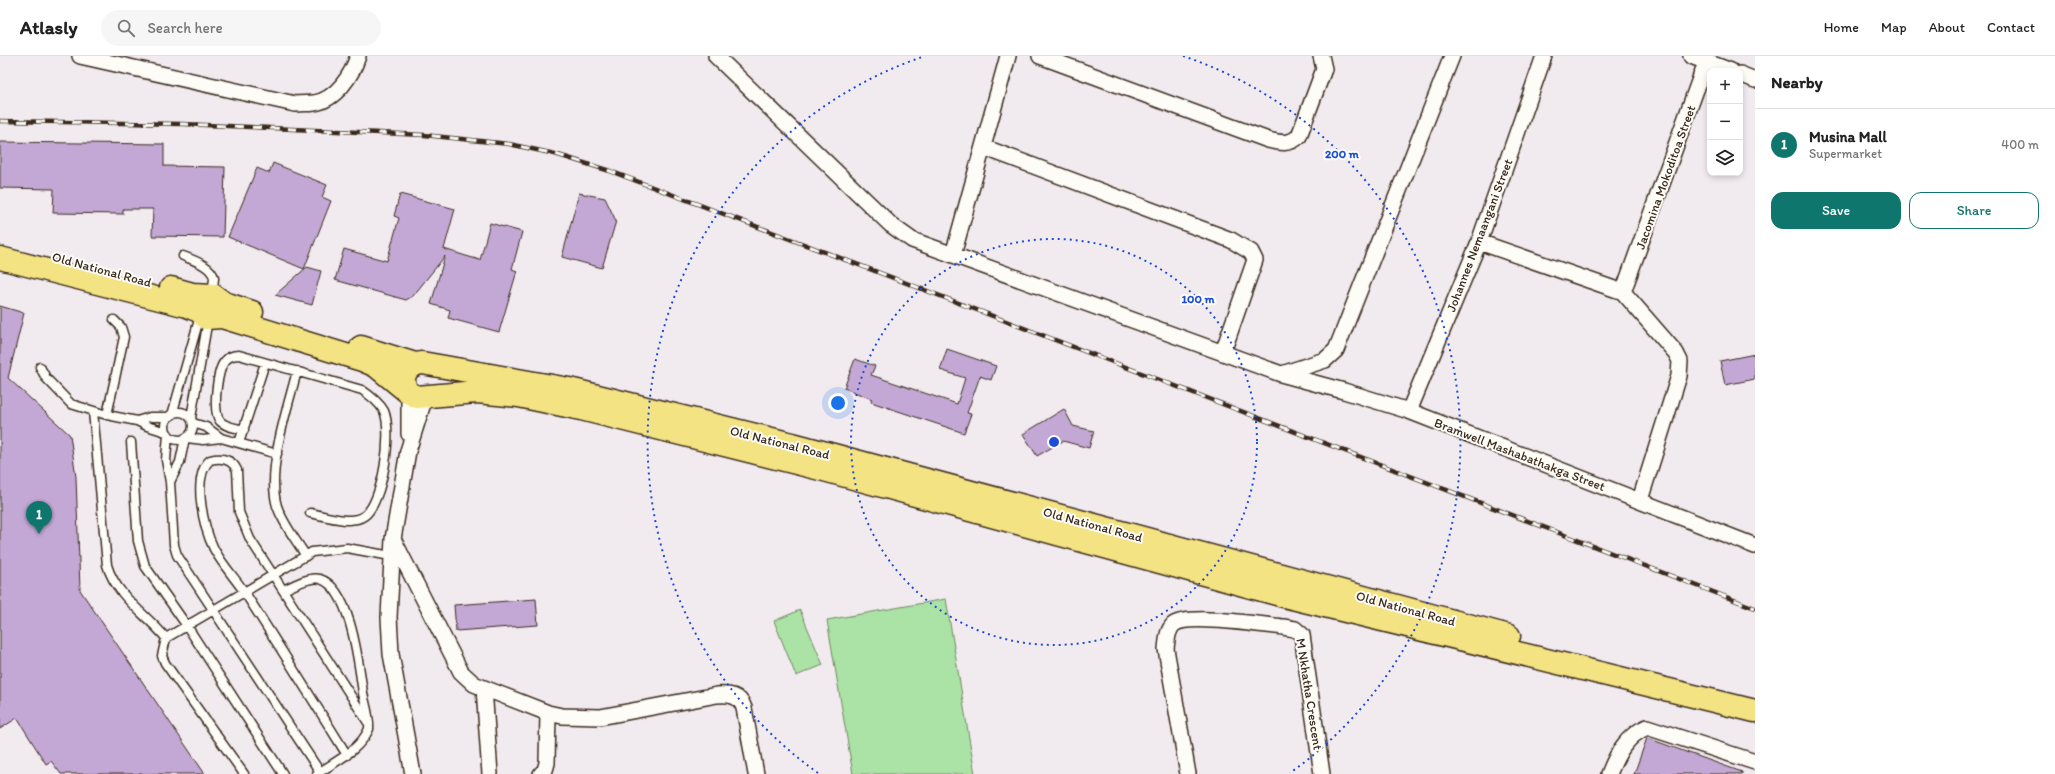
<!DOCTYPE html>
<html lang="en">
<head>
<meta charset="utf-8">
<style>
  body { margin:0; font-family:Itim,sans-serif; background:#f6f6f6; color:#222 }
  .controls { position:absolute; right:12px; top:12px; display:grid; overflow:hidden; border-radius:8px; box-shadow:0 2px 6px #0003 }
  .controls button { width:36px; height:36px; display:grid; place-items:center; padding:0; border:0; border-bottom:1px solid #e0e0e0; background:#fff; color:#222; font:20px sans-serif }
  .you { position:absolute; left:838px; top:347px; width:14px; height:14px; margin:-10px; border:3px solid #fff; border-radius:50%; background:#1a73e8; box-shadow:0 0 0 6px #1a73e833 }
  .badge { display:grid; place-items:center; width:26px; height:26px; border-radius:50%; background:#0f766e; color:#fff; font-size:13px; font-weight:700 }
  .pin { position:absolute; translate:-50% -33px; filter:drop-shadow(0 1px 2px #0008) }
  .pin::after { content:''; position:absolute; top:21px; width:14px; height:12px; background:inherit; clip-path:polygon(0 0,100% 0,50% 100%) }
  .list { margin:0; padding:0; list-style:none }
  h2 { display:flex; justify-content:space-between; align-items:center; height:52px; margin:0; padding:0 16px; font-size:17px }
  h2 small { font-size:13px; font-weight:400; color:#767676 }
  .list li { display:grid; grid-template-columns:26px 1fr auto; gap:12px; align-items:center; box-sizing:border-box; height:72px; padding:0 16px; border-top:1px solid #e0e0e0 }
  .list b { display:block; font-size:15px; white-space:nowrap }
  .list p { margin:0; font-size:13px; white-space:nowrap; color:#767676 }
  .list em { font-size:13px; font-style:normal; color:#767676 }
  .actions { display:flex; gap:8px; padding:12px 16px }
  .actions a { flex:1; padding:9px 0; border:1px solid #0f766e; border-radius:12px; text-align:center; font-size:14px; color:#0f766e }
  .actions .main { background:#0f766e; color:#fff }
  .icon { flex:none; width:22px; height:22px; fill:none; stroke:currentColor; stroke-width:2; stroke-linecap:round; stroke-linejoin:round }
  .map { position:relative; flex:none; width:1755px; height:718px; overflow:hidden }
  header { display:flex; align-items:center; gap:24px; box-sizing:border-box; height:56px; padding:0 20px; background:#fff; border-bottom:1px solid #e0e0e0 }
  header strong { font-size:19px }
  nav { display:flex; gap:22px; margin-inline-start:auto; font-size:14px }
  .search { width:280px; height:36px; background:#f6f6f6; display:flex; align-items:center; gap:10px; box-sizing:border-box; padding:0 14px; border-radius:22px; color:#767676; font-size:15px }
  main { display:flex }
  aside { flex:1; background:#fff }
  .map>svg:first-child { display:block }
  .garden { fill:#abe2a5; stroke:#738662 }
  .building { fill:#c3a8d5; stroke:#3b2a1e }
  .lines { fill:none; stroke-linecap:round; stroke-linejoin:round }
  .service-casing { stroke:#3b2a1e; stroke-width:11 }
  .minor-casing { stroke:#3b2a1e; stroke-width:18 }
  .primary-casing { stroke:#3b2a1e; stroke-width:25 }
  .service { stroke:#fdfcf7; stroke-width:8 }
  .minor { stroke:#fdfcf7; stroke-width:15 }
  .primary { stroke:#f4e382; stroke-width:22 }
  .rail-casing { stroke:#3b2a1e; stroke-width:4.5 }
  .rail { stroke:#fdfcf7; stroke-width:3; stroke-dasharray:9; stroke-linecap:butt }
  .ring { fill:none; stroke:#1d4ed8; stroke-width:2; stroke-dasharray:2 4 }
  .labels { text-anchor:middle; stroke-width:4; stroke-linejoin:round; paint-order:stroke }
  .street-label { font-size:13px; fill:#3b2a1e; stroke:#fdfcf7 }
  .centre { fill:#1d4ed8; stroke:#fdfcf7; stroke-width:2 }
  .ring-label { font-size:12px; text-anchor:middle; font-weight:bold; fill:#1d4ed8; stroke:#fdfcf7; stroke-width:4; stroke-linejoin:round; paint-order:stroke }
</style>
</head>
<body>
<header>
<strong>Atlasly</strong>
<div class="search"><svg class="icon" aria-label="search" viewBox="0 0 24 24"><circle cx="10" cy="10" r="6"/><path d="M15 15l6 6"/></svg>Search here</div>
<nav><a>Home</a><a>Map</a><a>About</a><a>Contact</a></nav>
</header>
<main>
<div class="map">
<svg width="1755" height="718" viewBox="0 0 1755 718">
  <rect width="100%" height="100%" fill="#f1ebf0"/>
  <filter id="ink" filterUnits="userSpaceOnUse"><feTurbulence type="fractalNoise" baseFrequency=".025" numOctaves="2"/><feDisplacementMap in="SourceGraphic" scale="8" xChannelSelector="R" yChannelSelector="G"/><feConvolveMatrix kernelMatrix="1 2 1 2 8 2 1 2 1" color-interpolation-filters="sRGB"/></filter>
  <g filter="url(#ink)">
    <!-- garden -->
    <path class="garden" d="M946,543L975,718H853L827,564Z
      M800,554L823,609L796,620L774,565Z"/>
    <!-- building -->
    <path class="building" d="M0,86L164,88V110L225,111L223,181L152,180L153,153H123V158L53,157L54,133L0,132Z
      M273,107L327,129L322,141L331,145L304,213L228,181L257,112L269,117Z
      M579,137L605,142L616,165L602,212L562,201Z
      M400,138L455,153L444,193L466,200L480,204L490,167L522,176L512,213L517,215L499,276L448,262L450,254L431,248L445,200L413,240L406,244L335,224L344,193L387,205L399,162L394,160Z
      M307,211L321,215L312,249L275,239Z
      M0,250L24,257L8,322L70,379L76,421L80,534L205,718H61L51,705L46,708L17,662L0,673Z
      M947,293L996,310L991,324L980,320L967,357L971,358L964,377L871,346L872,343L844,332L855,303L875,310L871,319L957,348L965,322L940,314Z
      M1755,298V323L1725,329L1720,305Z
      M1064,353L1073,370L1094,375L1089,392L1063,385L1037,400L1023,378Z
      M536,543L538,569L456,575L454,549Z
      M1647,682L1742,716V718H1634Z"/>
    <g class="lines">
      <!-- service casing -->
      <g class="service-casing">
        <path id="service" d="M183,200C193,204 212,210 214,222C214,227 212,233 211,238
          M114,264L121,271L124,281L107,359L137,365L147,370L166,376
          M40,311L46,322L71,348L107,359
          M297,315C288,351 266,414 277,450C283,468 296,484 306,500
          M93,355L107,509C116,540 146,558 166,582L162,600L165,607L244,718
          M165 370a14 14 0 1 1 28 0a14 14 0 1 1-28 0Z
          M172,359L198,267L199,259
          M191,362L207,269L211,264
          M137,365L150,361H169
          M193,367L206,371L221,382L277,398
          M244,374C237,372 225,371 220,365C212,356 217,313 225,305C228,301 233,299 239,299L362,334C371,340 379,346 384,355C393,376 383,447 364,460C351,469 325,460 310,457
          M168,378L166,404L170,426L174,489L177,499L320,716
          M187,382L203,384L221,382
          M131,386L138,485L145,510L187,570L283,718
          M239,387L265,307
          M170,426L180,406L185,382
          M283,534C293,530 309,520 320,523C351,532 359,610 363,637C365,648 370,661 369,673C359,695 336,705 317,718
          M166,582L312,496L347,492L391,500
          M347,699C314,646 281,593 247,540C237,524 223,510 214,493C204,473 191,421 210,404C221,401 232,403 237,414L239,456L250,483L369,668"/>
      </g>
      <!-- minor casing -->
      <g class="minor-casing">
        <path id="minor" d="M80,0L295,48C302,47 308,48 314,47C336,44 352,19 358,0
          M716,0L891,169L912,184L1281,318L1344,335L1409,355L1755,490
          M1040,0L1268,84C1280,87 1290,89 1299,80L1324,13L1321,0
          M1691,0L1731,15
          M1740,18L1755,24
          M983,91L1231,184L1251,196L1255,204L1223,296
          M1479,186L1623,236L1706,6
          M953,199L1008,0
          M1623,236L1676,297L1680,305L1679,320L1640,444
          M1282,318L1325,304L1336,294L1452,0
          M425,341L408,395L393,483L461,616L474,628L484,632L548,657L562,660L600,661L717,639C729,638 740,639 744,652L756,718
          M1409,355L1479,186L1544,0
          M409,378V337
          M393,483L389,561L391,598L413,718
          M484,632L490,718
          M541,718L545,714L547,707L548,657
          M1188,718L1166,593C1167,585 1167,575 1173,569C1185,557 1264,569 1283,571L1295,573L1302,579L1322,718
          M1609,718C1617,698 1626,680 1647,671L1755,706"/>
      </g>
      <!-- primary casing -->
      <g class="primary-casing">
        <path id="primary" d="M0,202L187,250L199,255L206,262L222,261L362,304L376,310L409,337L417,341L477,336L519,340L581,353L824,414L1280,539L1755,655
          M171,232L193,238L213,239L224,247L252,256
          M361,291L415,308
          M407,335C400,321 406,309 422,307L569,333L796,389L1509,580"/>
      </g>
      <!-- service -->
      <use href="#service" class="service"/>
      <!-- minor -->
      <use href="#minor" class="minor"/>
      <!-- primary -->
      <use href="#primary" class="primary"/>
      <!-- rail casing -->
      <g class="rail-casing">
        <path id="rail" d="M0,65L183,68L424,79L509,88L555,98L610,115L888,220L1755,552"/>
      </g>
      <!-- rail -->
      <use href="#rail" class="rail"/>
    </g>
  </g>
  <!-- distance rings -->
  <g class="ring">
    <circle cx="1054" cy="386" r="203"/>
    <path d="M818 717A407 407 0 0 1 925 0M1183 0A407 407 0 0 1 1290 717"/>
  </g>
  <g class="labels">
    <!-- street labels -->
    <g class="street-label">
      <text transform="translate(1665 121) rotate(-70)" y="5">Jacomina Mokoditoa Street</text>
      <text transform="translate(1479 179) rotate(-69)" y="5">Johannes Nemaangani Street</text>
      <text transform="translate(102 213) rotate(15)" y="5">Old National Road</text>
      <text transform="translate(780 386) rotate(14)" y="5">Old National Road</text>
      <text transform="translate(1520 398) rotate(21)" y="5">Bramwell Mashabathakga Street</text>
      <text transform="translate(1093 468) rotate(15)" y="5">Old National Road</text>
      <text transform="translate(1406 552) rotate(15)" y="5">Old National Road</text>
      <text transform="translate(1310 638) rotate(81)" y="5">M Nkhatha Crescent</text>
    </g>
  </g>
  <circle cx="1054" cy="386" r="6" class="centre"/>
  <g class="ring-label">
    <text x="1342" y="102">200 m</text>
    <text x="1198" y="247">100 m</text>
  </g>
</svg>
<div class="controls">
<button>+</button>
<button>−</button>
<button><svg class="icon" aria-label="layers" viewBox="0 0 24 24"><path d="M12 4l9 5-9 5-9-5zM3 14l9 5 9-5"/></svg></button>
</div>
<div class="you"></div>
<div class="pin badge" style="left:39px;top:478px">1</div>
</div>
<aside>
<h2>Nearby<small></small></h2>
<ul class="list">
<li><span class="badge">1</span><div><b>Musina Mall</b><p>Supermarket</p></div><em>400 m</em></li>
</ul>
<div class="actions"><a class="main">Save</a><a>Share</a></div>
</aside>
</main>
</body>
</html>
